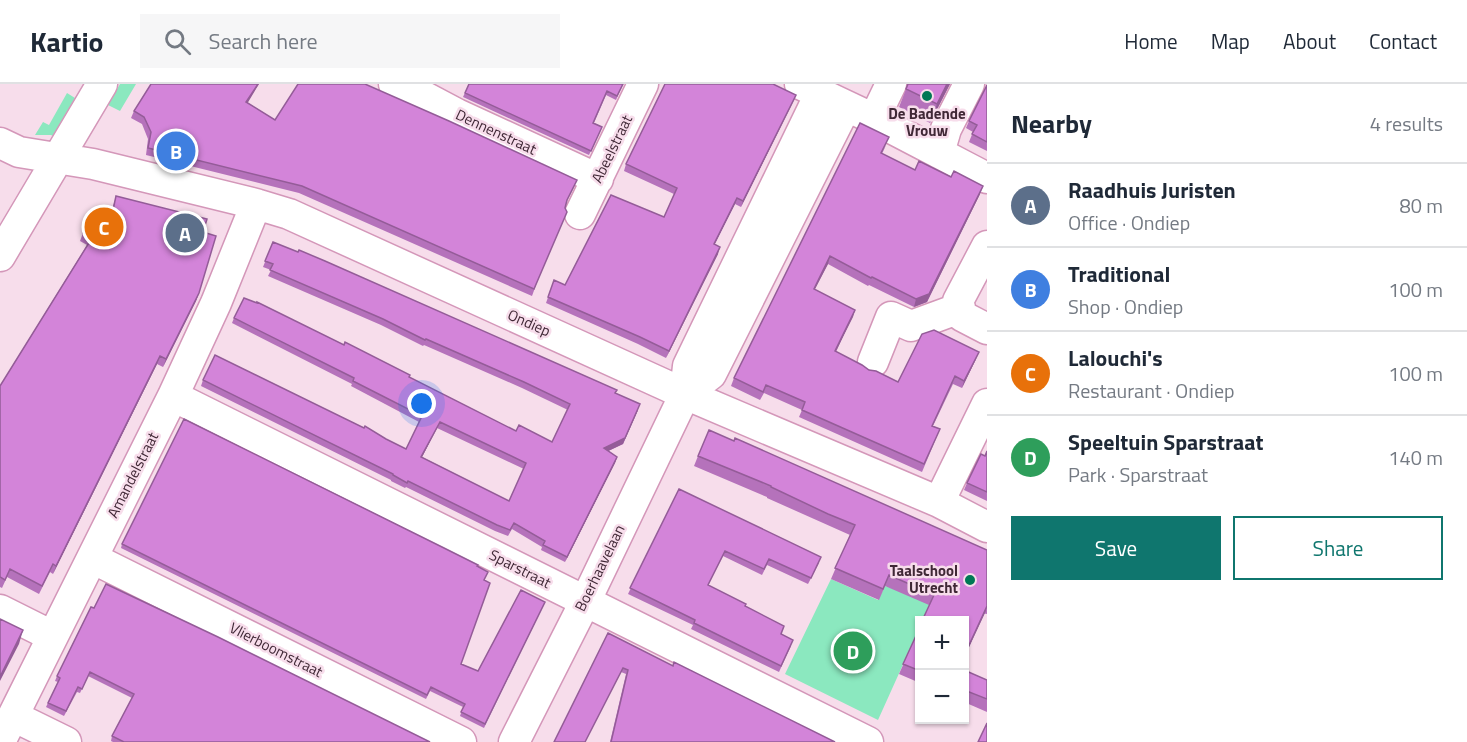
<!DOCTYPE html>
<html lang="en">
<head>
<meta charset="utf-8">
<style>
  body { margin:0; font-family:"Titillium Web",sans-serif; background:#f6f6f7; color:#1f2937 }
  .controls { position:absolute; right:18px; bottom:18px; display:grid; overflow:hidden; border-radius:0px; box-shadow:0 2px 4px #0004 }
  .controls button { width:54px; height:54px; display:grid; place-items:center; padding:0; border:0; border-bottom:2px solid #e0e1e3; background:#fff; color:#1f2937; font:30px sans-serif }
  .you { position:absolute; left:422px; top:320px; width:21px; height:21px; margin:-15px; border:4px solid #fff; border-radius:50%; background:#1a73e8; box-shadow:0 0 0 9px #1a73e833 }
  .badge { display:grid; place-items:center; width:39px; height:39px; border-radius:50%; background:#0f766e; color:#fff; font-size:20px; font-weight:700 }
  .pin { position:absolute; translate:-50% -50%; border:3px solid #fff; box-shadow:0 2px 6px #0006 }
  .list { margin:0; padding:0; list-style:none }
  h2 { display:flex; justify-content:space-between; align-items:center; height:78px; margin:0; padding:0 24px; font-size:26px }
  h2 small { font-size:20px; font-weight:400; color:#747a83 }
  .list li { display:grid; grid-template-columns:39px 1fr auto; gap:18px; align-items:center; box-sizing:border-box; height:84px; padding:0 24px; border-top:2px solid #e0e1e3 }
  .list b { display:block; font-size:22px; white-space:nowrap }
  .list p { margin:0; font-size:20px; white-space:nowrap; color:#747a83 }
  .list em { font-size:20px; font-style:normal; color:#747a83 }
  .actions { display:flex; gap:12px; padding:18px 24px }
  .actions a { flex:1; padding:14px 0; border:2px solid #0f766e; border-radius:0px; text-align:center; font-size:21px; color:#0f766e }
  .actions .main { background:#0f766e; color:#fff }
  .icon { flex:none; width:33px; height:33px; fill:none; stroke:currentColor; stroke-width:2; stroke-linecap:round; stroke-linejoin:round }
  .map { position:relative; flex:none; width:987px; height:658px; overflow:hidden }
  header { display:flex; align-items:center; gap:36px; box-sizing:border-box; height:84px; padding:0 30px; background:#fff; border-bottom:2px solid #e0e1e3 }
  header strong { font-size:28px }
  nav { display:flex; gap:33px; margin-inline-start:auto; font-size:21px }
  .search { width:420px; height:54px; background:#f6f6f7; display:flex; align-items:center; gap:15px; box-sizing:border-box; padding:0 21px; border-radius:0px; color:#747a83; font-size:22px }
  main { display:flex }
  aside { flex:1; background:#fff }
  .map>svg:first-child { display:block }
  .green { fill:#8be8bf }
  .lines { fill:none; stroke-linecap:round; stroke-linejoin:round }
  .minor-casing { stroke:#d497b9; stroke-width:33 }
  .minor { stroke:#fff; stroke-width:30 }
  .wall { fill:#b572bb; fill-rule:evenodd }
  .shaded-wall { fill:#945c98 }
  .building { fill:#d384d9; stroke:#945c98; stroke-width:1.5; fill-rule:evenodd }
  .poi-dot { fill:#007855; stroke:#f7ddeb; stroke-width:2 }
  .labels { text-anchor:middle; stroke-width:5; stroke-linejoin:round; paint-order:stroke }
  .poi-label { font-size:15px; font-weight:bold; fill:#402836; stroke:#f7ddeb }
  .street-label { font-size:15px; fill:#402836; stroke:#f7ddeb }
</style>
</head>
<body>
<header>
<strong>Kartio</strong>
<div class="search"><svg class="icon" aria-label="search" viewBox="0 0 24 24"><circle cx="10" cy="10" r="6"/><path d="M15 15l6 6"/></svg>Search here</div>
<nav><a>Home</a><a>Map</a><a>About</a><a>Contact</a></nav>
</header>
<main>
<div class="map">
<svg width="987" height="658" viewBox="0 0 987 658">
  <rect width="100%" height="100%" fill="#f7ddeb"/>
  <!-- green -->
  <path class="green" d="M120,0H136L120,27L108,21Z
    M67,9L75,14L53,52L51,51H35L43,38L49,41Z
    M831,495L878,516L885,502L932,517L923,536H920L919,545L878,636L785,590Z"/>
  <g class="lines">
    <!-- minor casing -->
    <g class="minor-casing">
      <path id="minor" d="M394,0L421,11L457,30L598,95
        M800,0L874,35L987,94
        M874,35L891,0
        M0,59L19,68L93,80L256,120L289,130L685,310L939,418L987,443
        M939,69L946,45L969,0
        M580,130L643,0
        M987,162L958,217L962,232L987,245
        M0,172L102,0
        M873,278L891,233L911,242L960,224
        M685,310L711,290L846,22
        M173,312L868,658
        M939,418L987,320
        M92,474L461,658
        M0,526L52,552
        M13,632L66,658
        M0,658L173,312L216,219L256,120
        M514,658L585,518L685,310L688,282L820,10"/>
    </g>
    <!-- minor -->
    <use href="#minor" class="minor"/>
  </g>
  <!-- wall -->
  <path class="wall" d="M469,0H623L616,16L606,11L594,39L602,43L589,71L463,13Z
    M908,0H950L930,39L899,23Z
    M987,1V67L969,58L973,48L966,44L969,37Z
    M796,11L741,123L735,120L715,160L718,170L666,274L638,260L546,219L554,196L565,201L664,133L674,110L624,87L626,80Z
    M248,19L275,36L574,103L566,119L532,212L299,109L146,71L148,55L142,40L131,34L134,27Z
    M886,61L882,70L915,86L980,110L927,218L914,223L869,201L868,202L828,180L814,206L855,226L836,268L869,286L898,298L976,275L962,304L953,300L933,342L940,345L922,388L799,333L802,326L764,309L760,316L731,302L734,294Z
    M116,112L203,148L199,209L196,217L163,283L157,280L53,490L50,488L39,510L7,493L2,504L0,503V302L87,161L80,157L83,149L112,126Z
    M273,158L616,309L638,326L623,360L608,367L617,373L615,379L565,478L541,466L542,463L512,445L508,452L495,447L406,403L405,404L391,397V396L201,302L203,296L386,355L406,365L419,338L351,302L352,300L232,239L234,234L409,293L516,347L552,358L568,326L522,304L424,261L423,262L381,241L268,192L271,186L263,183ZM437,344L524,385L509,417L422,373Z
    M987,367V417L964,406L967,399L985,372Z
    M698,372L987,466V530L929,521L885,502L879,516L831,495L850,451L767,414V413L694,382Z
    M679,405L819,479L808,500L767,481L762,491L723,472L708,501L746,522L781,550L791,562L779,588L691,545L693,541L628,510Z
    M122,460L477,482L484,497L461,580L478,587L545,518L484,644L460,632L463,623L430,607L426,615L121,464Z
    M91,523L430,658H113L111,657L112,652L132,614L88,592L80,609L77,608L64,632L46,623L58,598L55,597L57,592Z
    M920,543V599L899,590Z
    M608,549L673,582L835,658H610L626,590L621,588Z
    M964,586L987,596V628L964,618Z"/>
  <!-- shaded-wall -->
  <path class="shaded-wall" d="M258,0H259L244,25L246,18Z
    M947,0H950L930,39L937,20Z
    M796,11L793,18L741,123L743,117Z
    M983,102L980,110L927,218L914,223L916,215Z
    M737,114L735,120L711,167L714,160Z
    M720,163L718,170L666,274L669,267Z
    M830,172L828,180L811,213L814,205Z
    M199,209L196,217L163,283L166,275Z
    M855,226L853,233L832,275L835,267Z
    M979,268L976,275L962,304L964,297Z
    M160,272L157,280L53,490L56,482Z
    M638,326L623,360L602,370L604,364Z
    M440,338L437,344L419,379L421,373Z
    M617,373L615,379L565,478L567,473Z
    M987,522L985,529L964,574V572Z
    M23,546L19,560L0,597V593Z"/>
  <!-- building -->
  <path class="building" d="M151,0H258L246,18L275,36L298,0H365L449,37L577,96L567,116L565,124L567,128L534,205L302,102L148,64L151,48L144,33L134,27Z
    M469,0H623L617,12L607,7L593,39L602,43L591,67L465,9Z
    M665,0H773L796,11L743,117L737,114L714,160L720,163L669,267L640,253L548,213L554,196L565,201L611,111L664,133L677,104L626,80Z
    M908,0H947L937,20L906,5Z
    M987,1V58L972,50L977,41L969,37Z
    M860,39L889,53L881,69L915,86L919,77L951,93L954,87L983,102L929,210L916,215L872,193L871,194L830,172L814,205L855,226L835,267L862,281L869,286L876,287L898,298L922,250L934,246L979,268L964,297L955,292L932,342L940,345L924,380L802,326L805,318L766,301L763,308L734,294Z
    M116,112L207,135L203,148L216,152L199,209L166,275L160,272L56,482L53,480L42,502L10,485L5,496L0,493V302L92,154L83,149L99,123L113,126Z
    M273,158L298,168L299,166L325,177L617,306L615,309L640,320L625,354L604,364L617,373L567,473L543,461L545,457L514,439L510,446L497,441L408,397L407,399L393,391V390L203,296L215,271L364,344L365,342L386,355L406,365L422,332L353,297L354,294L234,234L244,214L257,219V218L344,261L345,258L410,291L409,293L516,347L519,341L552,358L570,320L524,298L426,255L425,256L383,235L270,186L273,180L265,177ZM440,338L526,379L509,417L421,373Z
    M184,335L442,463L478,481L477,482L488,488L484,496L490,499L461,580L478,587L521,506L545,518L485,640L461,628L465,620L431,603L427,611L122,460Z
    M709,346L734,357L735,354L987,466V522L964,572V537H922L934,511L889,491L883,505L835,484L855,441L828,430L771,403V402L698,372Z
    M987,367V408L967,399L981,370L985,372Z
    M679,405L821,473L811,494L769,475L764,485L725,467L708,501L746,520L745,522L784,542L781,550L793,556L781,582L694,539L695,536L630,504Z
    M106,500L218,553L430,658H124L112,652L134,610L90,588L82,605L78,603L66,627L48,619L60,594L57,592L91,523L94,524Z
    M0,535L23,546L0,593Z
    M920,543V587L903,580Z
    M608,549L673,582L674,578L835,658H611L628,586L623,584L585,658H554Z
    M964,586L987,596V615L964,606Z
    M987,639V658H978Z"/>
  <!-- markers -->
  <g class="poi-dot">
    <circle cx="927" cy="12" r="6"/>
    <circle cx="970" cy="496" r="6"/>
  </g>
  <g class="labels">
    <!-- poi labels -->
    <g class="poi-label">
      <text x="927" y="35">De Badende<tspan x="927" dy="17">Vrouw</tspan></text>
      <text x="958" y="492" text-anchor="end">Taalschool<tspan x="958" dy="17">Utrecht</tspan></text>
    </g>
    <!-- street labels -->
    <g class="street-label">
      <text transform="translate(496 48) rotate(25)" y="5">Dennenstraat</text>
      <text transform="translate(612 65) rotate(-64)" y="5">Abeelstraat</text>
      <text transform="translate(529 239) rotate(24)" y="5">Ondiep</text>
      <text transform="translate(133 391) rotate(-63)" y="5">Amandelstraat</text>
      <text transform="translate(600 484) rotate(-64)" y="5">Boerhaavelaan</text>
      <text transform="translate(520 485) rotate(27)" y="5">Sparstraat</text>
      <text transform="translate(276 566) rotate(27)" y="5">Vlierboomstraat</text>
    </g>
  </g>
</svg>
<div class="controls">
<button>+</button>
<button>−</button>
</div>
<div class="you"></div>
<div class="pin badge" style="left:185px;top:149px;background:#5c6f8a">A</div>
<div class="pin badge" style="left:176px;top:67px;background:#3f7fe0">B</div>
<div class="pin badge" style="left:104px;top:143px;background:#e8710a">C</div>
<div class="pin badge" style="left:853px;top:567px;background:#2e9e5b">D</div>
</div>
<aside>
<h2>Nearby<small>4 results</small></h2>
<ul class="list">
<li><span class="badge" style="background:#5c6f8a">A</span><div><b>Raadhuis Juristen</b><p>Office · Ondiep</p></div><em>80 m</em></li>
<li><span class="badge" style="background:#3f7fe0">B</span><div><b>Traditional</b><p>Shop · Ondiep</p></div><em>100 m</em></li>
<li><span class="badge" style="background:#e8710a">C</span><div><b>Lalouchi's</b><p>Restaurant · Ondiep</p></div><em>100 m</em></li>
<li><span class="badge" style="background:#2e9e5b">D</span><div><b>Speeltuin Sparstraat</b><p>Park · Sparstraat</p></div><em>140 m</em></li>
</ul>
<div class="actions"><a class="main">Save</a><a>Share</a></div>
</aside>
</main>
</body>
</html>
